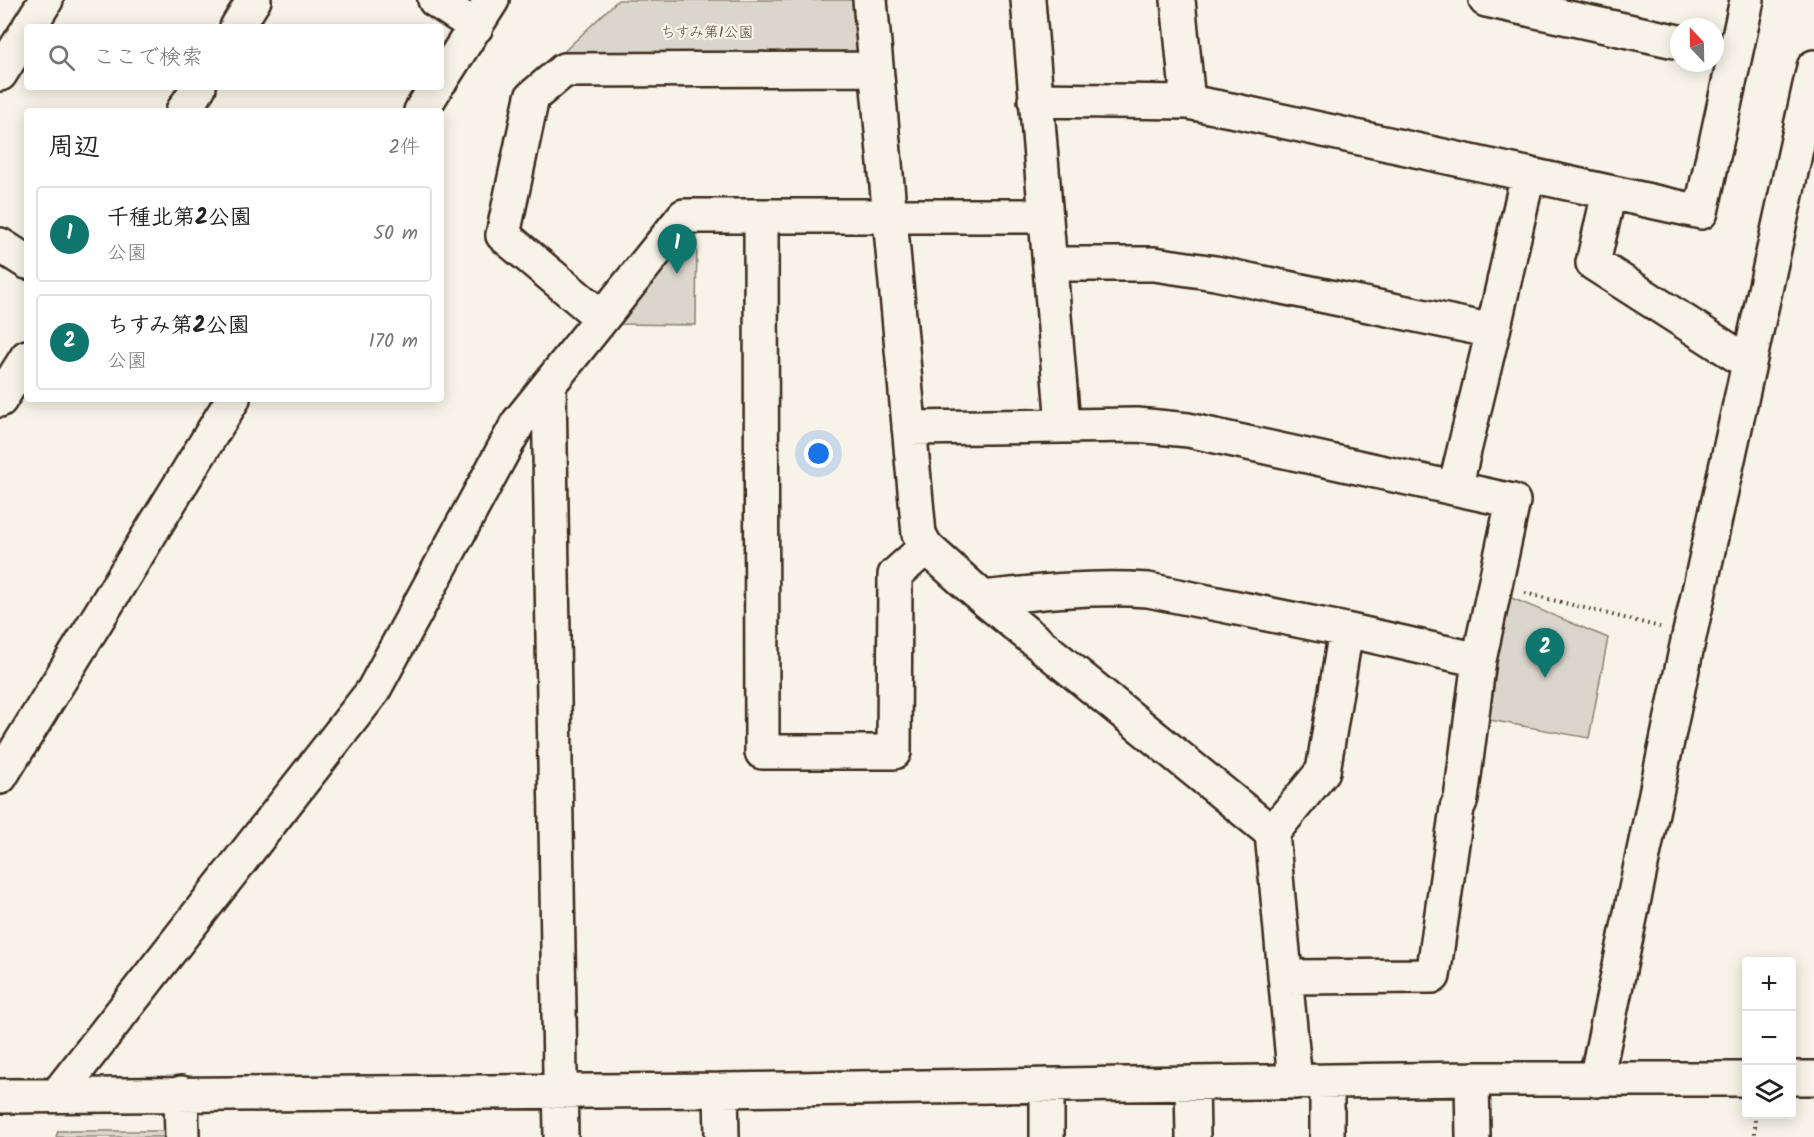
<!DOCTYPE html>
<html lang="ja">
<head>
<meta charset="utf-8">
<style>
  body { margin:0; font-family:Kalam,"Klee One",sans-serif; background:#f2f2f2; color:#222 }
  .controls { position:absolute; right:18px; bottom:18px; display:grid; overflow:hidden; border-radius:6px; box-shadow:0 3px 15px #0003 }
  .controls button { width:54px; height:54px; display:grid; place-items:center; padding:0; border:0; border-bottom:2px solid #e0e0e0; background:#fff; color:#222; font:30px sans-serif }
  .compass { position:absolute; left:1670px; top:18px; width:54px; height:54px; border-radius:50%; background:#fff; box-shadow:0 3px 15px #0003; rotate:338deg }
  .you { position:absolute; left:819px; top:454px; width:21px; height:21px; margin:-15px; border:4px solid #fff; border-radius:50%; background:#1a73e8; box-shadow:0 0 0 9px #1a73e833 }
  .badge { display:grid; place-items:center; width:39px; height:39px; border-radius:50%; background:#0f766e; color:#fff; font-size:20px; font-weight:700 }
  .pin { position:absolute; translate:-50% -50px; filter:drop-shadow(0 2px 3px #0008) }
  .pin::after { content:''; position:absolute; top:32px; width:21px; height:18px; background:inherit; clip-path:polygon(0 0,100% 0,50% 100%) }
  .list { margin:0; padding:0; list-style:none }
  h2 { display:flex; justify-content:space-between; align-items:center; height:78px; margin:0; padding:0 24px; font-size:26px }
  h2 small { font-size:20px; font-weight:400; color:#767676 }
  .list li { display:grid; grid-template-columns:39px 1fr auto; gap:18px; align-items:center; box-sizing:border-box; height:96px; margin:0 12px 12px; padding:0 12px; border:2px solid #e0e0e0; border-radius:6px }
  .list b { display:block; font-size:22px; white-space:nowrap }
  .list p { margin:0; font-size:20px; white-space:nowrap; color:#767676 }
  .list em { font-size:20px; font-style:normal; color:#767676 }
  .icon { flex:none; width:33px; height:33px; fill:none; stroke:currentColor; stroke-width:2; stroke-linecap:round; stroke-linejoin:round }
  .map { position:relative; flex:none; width:1814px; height:1137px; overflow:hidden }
  .search { position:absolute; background:#fff; box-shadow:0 3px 15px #0003; left:24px; top:24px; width:420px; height:66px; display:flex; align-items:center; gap:15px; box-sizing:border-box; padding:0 21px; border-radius:6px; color:#767676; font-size:22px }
  .panel { position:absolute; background:#fff; box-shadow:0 3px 15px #0003; left:24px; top:108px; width:420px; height:294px; border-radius:6px }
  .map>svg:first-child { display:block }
  .green { fill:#dbd6cb; stroke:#8b8074; stroke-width:1.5 }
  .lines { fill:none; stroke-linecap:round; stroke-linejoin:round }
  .minor-casing { stroke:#3b2a1e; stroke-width:38 }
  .path { stroke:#3b2a1e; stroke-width:4; stroke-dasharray:1.5 4.5; stroke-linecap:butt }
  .minor { stroke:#f7f3e8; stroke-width:33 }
  .labels { text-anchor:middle; stroke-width:4.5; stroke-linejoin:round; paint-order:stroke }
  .park-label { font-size:15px; fill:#5b4c41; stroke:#f7f3e8 }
</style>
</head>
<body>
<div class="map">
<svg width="1814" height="1137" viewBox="0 0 1814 1137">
  <rect width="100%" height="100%" fill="#f7f3e8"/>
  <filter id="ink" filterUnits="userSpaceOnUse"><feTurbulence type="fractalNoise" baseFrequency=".0167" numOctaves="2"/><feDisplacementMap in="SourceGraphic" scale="12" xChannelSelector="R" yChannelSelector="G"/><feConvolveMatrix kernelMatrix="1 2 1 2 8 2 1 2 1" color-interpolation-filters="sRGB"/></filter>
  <g filter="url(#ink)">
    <!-- green -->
    <path class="green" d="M618,0H861L863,52L849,63L551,64Z
      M697,224L696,325L618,324Z
      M1502,594L1608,638L1589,738L1484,719Z
      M58,1131H169V1137H56Z"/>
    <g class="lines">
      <!-- minor casing -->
      <g class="minor-casing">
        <path id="minor" d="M435,0L476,27
          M870,0L919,534L926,547L983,598L1272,833L1295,1082
          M1028,0L1063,425
          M1178,0L1188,102
          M1486,0L1679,42
          M29,27L46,0
          M237,27L254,0
          M0,74L27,31
          M441,80L492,0
          M1035,100L1188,102L1236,111L1701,212L1747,0
          M183,111L199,87
          M421,111L436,87
          M1609,193L1593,263L1749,363
          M761,217L762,752H894L895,575L926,547
          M0,245L27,262
          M1050,264H1154L1215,273L1493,331
          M602,318L503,235L532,97L564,70L876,69
          M549,385L561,1137
          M0,400L27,357
          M909,428L1137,425L1188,430L1513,501L1479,660L1461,799L1457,808L1433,976L1285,977
          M1455,488L1493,331L1528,174
          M983,598C1038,592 1092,586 1148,590L1346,630L1479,660
          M0,777L233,399
          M1272,833L1323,771L1346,630
          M1792,1078H1814
          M1472,1079L1473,1137
          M1596,1080L1685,655L1814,67
          M1327,1082V1137
          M1192,1083L1193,1137
          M1047,1085V1137
          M721,1090L722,1137
          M181,1093L182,1137
          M57,1095L373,691L518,423L684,216H1046
          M0,1096L721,1090L1472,1079H1746"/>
      </g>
      <!-- path -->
      <path class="path" d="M1525,593L1660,627
        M1755,1114V1137"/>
      <!-- minor -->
      <use href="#minor" class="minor"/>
    </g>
  </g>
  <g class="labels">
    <!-- park labels -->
    <g class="park-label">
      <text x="707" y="37">ちすみ第1公園</text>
    </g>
  </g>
</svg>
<div class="controls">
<button>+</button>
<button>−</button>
<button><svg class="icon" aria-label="layers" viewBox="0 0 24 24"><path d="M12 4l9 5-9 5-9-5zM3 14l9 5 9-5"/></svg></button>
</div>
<svg class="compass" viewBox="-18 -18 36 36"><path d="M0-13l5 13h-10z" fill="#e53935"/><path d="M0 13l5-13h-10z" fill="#767676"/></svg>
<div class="you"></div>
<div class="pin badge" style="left:677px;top:274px">1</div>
<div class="pin badge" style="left:1545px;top:678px">2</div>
<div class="search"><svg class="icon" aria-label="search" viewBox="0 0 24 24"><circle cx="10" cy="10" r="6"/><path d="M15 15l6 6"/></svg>ここで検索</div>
<section class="panel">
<h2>周辺<small>2件</small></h2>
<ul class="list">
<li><span class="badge">1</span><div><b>千種北第2公園</b><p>公園</p></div><em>50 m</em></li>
<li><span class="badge">2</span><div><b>ちすみ第2公園</b><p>公園</p></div><em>170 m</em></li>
</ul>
</section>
</div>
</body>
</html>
